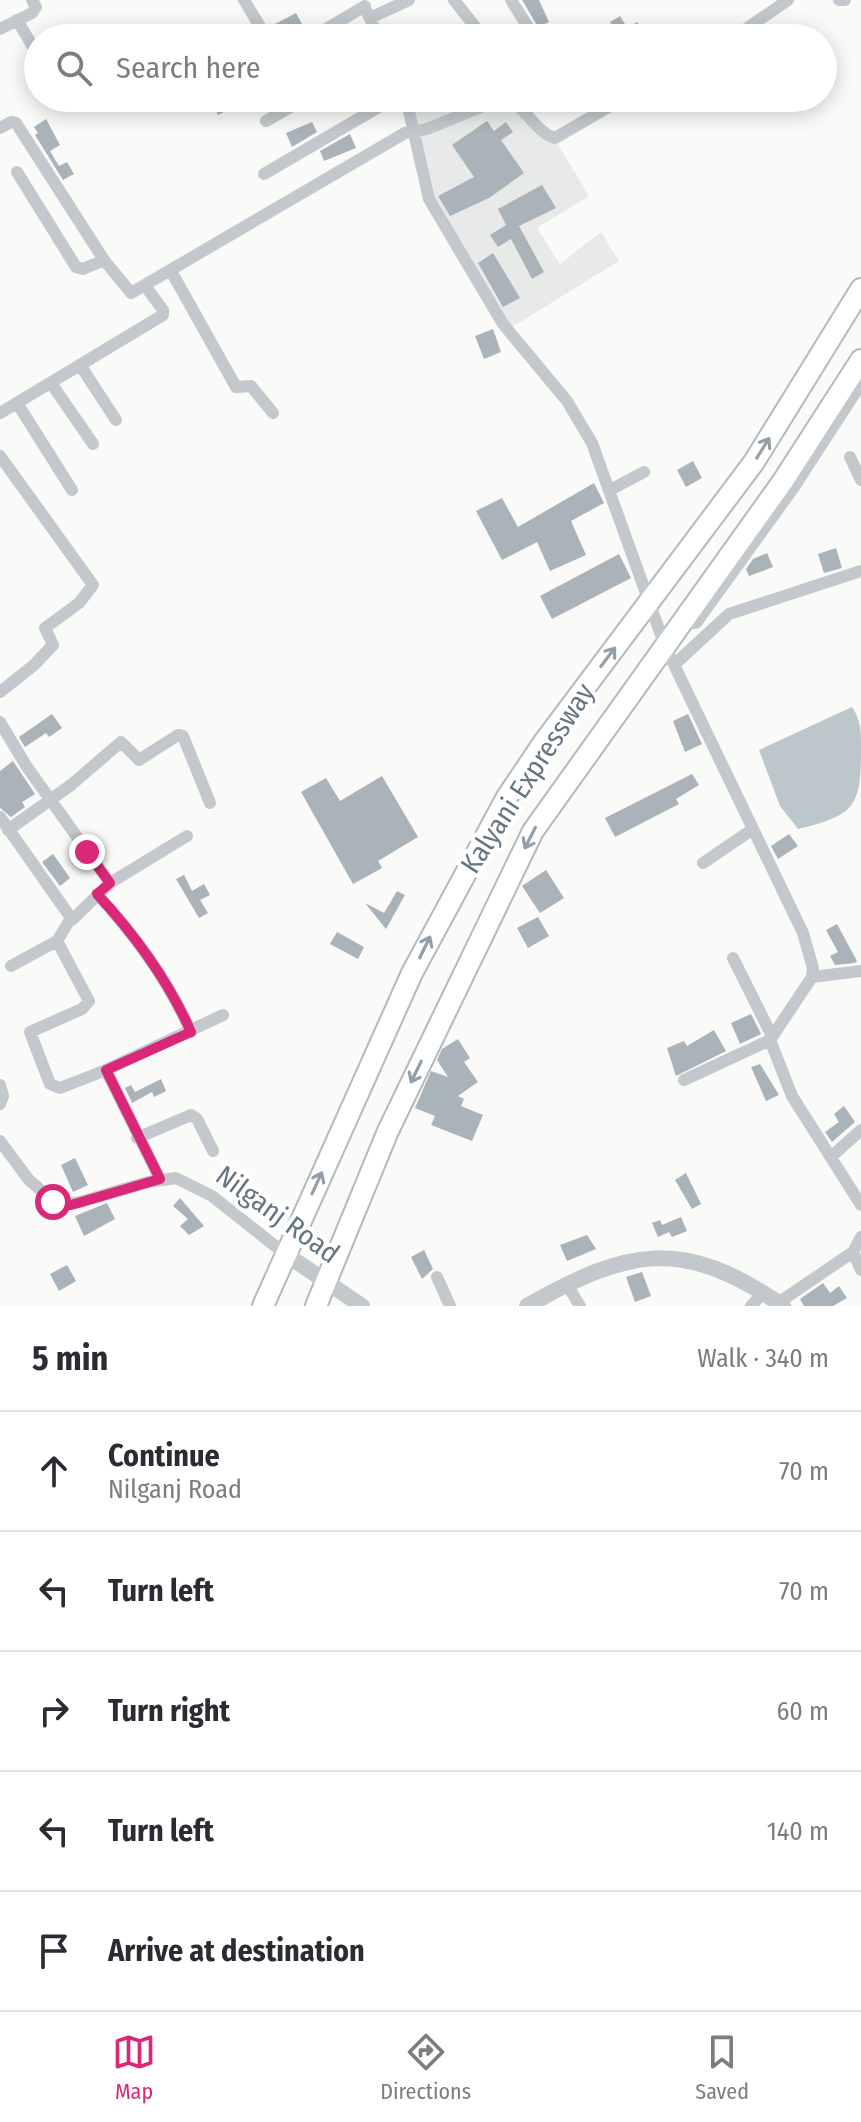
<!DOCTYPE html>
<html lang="en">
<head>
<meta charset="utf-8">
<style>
  body { margin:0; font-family:"Fira Sans Condensed",sans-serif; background:#f7f7f7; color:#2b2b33 }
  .stop { position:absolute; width:24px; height:24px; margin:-18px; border:6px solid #db2777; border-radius:50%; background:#fff }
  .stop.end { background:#db2777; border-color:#fff; box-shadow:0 2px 8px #0008 }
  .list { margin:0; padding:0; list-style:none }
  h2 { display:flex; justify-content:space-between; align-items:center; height:104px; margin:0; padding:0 32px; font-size:34px }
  h2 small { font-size:26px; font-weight:400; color:#7c7c81 }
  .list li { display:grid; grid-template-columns:52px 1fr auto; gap:24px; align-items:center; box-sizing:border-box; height:120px; padding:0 32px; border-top:2px solid #e1e1e2 }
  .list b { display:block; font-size:30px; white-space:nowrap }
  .list p { margin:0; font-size:26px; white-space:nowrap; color:#7c7c81 }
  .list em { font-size:26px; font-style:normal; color:#7c7c81 }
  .icon { flex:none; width:44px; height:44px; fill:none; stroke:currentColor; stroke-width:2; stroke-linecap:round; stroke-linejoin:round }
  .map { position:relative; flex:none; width:861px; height:1306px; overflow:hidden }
  .search { position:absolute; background:#fff; box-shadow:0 4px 20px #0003; left:24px; right:24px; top:24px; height:88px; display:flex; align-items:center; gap:20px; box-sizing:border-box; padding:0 28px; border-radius:44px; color:#7c7c81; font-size:30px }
  .sheet { height:704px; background:#fff }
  nav { display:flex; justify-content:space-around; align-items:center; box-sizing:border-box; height:112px; border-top:2px solid #e1e1e2; background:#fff; font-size:22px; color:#7c7c81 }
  nav a { display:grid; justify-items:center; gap:4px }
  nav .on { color:#db2777 }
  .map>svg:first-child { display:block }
  .built { fill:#e8e9e9 }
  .water { fill:#bbc7cb }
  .building { fill:#aab3b9 }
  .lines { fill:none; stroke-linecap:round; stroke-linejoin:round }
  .trunk-casing { stroke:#b4b9bd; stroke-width:24 }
  .minor { stroke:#c3c8cc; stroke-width:12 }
  .tertiary { stroke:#c3c8cc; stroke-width:16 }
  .trunk { stroke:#fff; stroke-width:20 }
  .oneway { stroke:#939fa8 }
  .route { stroke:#db2777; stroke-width:10 }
  .labels { text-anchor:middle; stroke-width:8; stroke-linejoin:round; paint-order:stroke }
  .street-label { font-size:28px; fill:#657683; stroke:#fff }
</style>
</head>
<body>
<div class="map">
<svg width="861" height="1306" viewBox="0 0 861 1306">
  <rect width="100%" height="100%" fill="#fafaf8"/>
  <!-- built -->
  <path class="built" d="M438,98H520L554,138L589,196L537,228L560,264L601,232L619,261L509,329L426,187L415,109Z"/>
  <!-- water -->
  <path class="water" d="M852,707C861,720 861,731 861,748C861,806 856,815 798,829L780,806L759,750Z"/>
  <!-- building -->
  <path class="building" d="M522,0H539L549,22L538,27Z
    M296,13L303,26L280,38L273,25Z
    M620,16L628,29L637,22L650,38H617L610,22Z
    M210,98H251L218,115Z
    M46,119L60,145L50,151L59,166L67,162L74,174L63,180L35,135L38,133L34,127Z
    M487,121L494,131L506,122L513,132L501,140L524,173L489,198L450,216L438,196L474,177L452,145Z
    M312,122L317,132L292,147L286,133Z
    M350,134L356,148L324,161L320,151Z
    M542,185L556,208L519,226L544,272L532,279L511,239L498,247L490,235L506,225L498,209Z
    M493,253L520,298L503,307L478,263Z
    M493,329L501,352L484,359L475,336Z
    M693,461L702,478L686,487L677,470Z
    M594,483L604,503L571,521L586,555L550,571L537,542L502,560L476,511L502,498L518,527Z
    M836,548L842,568L824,573L818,554Z
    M767,553L773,567L749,576L746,569L753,559Z
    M619,554L631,578L552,619L540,596Z
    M52,714L62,728L49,737L46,733L25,747L19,737Z
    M688,714L702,744L685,752L673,721Z
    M13,761L35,794L22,802L25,807L11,817L0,808V771Z
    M692,774L699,785L676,799L679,804L615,837L605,818Z
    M382,776L418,837L378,861L382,868L353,884L301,792L326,778L340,801Z
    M789,834L798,846L778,859L771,846Z
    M53,854L70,878L60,886L42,862Z
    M546,870L564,898L540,913L522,886Z
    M184,875L192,891L204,884L210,895L200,900L208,913L199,918L176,879Z
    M397,891L405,895L386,929L365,903L384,913Z
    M538,917L549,936L528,948L517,928Z
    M837,924L857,961L855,963L835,965L830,956L838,952L826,930Z
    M337,932L364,947L358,959L330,944Z
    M751,1014L761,1034L740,1044L731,1023Z
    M714,1030L726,1051L676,1076L667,1048L684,1041L687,1046Z
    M458,1039L470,1058L464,1062L478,1082L458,1096L464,1099L461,1106L483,1115L472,1141L431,1125L435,1116L415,1108L431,1071L448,1077L437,1060L442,1049Z
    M760,1064L779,1095L766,1101L751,1067Z
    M161,1079L166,1091L154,1097L152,1092L132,1103L125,1088L131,1085L135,1092Z
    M844,1106L855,1122L832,1142L825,1132L839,1122L834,1114Z
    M75,1158L88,1185L73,1192L61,1165Z
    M686,1173L701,1204L692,1209L675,1180Z
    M180,1198L204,1226L189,1235L180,1226L188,1219L173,1206Z
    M107,1203L115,1219L84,1236L75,1216Z
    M681,1217L687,1231L672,1237L669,1232L658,1237L652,1223L660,1220L662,1225Z
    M587,1235L596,1249L567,1261L560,1245Z
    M424,1250L433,1269L422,1279L411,1257Z
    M67,1265L76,1281L59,1291L50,1274Z
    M642,1272L651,1296L635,1302L626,1277Z
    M823,1283L830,1293L839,1286L847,1298L833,1306H804L800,1299Z"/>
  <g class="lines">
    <!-- trunk casing -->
    <g class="trunk-casing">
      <path id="trunk" d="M263,1306L412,973L507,797L544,742L754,462L861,289
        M316,1306L388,1131L533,831L783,481L861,360"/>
    </g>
    <!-- minor -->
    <path class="minor" d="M244,0L267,38
      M454,0L484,38
      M511,0L535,38
      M839,0H845
      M367,12L379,38
      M370,18L409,0
      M17,20L36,52
      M0,29L32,13L36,7L32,0
      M311,38L365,6
      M733,38L788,0
      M406,98L429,199L503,324L567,401L592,443L665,646L803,933L813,968L812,977L770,1040L792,1096L861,1205
      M266,121L306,98
      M0,128L11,122L16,123L104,260L131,293L405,133L427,129L503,98C525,103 534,132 555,138L624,98
      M17,172L76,267L83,269L104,260
      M264,174L394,98
      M171,271L236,387L251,386L273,413
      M80,365L116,420
      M51,383L93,444
      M17,403L72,490
      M0,413L163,315V310L146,287
      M0,456L93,585L79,603L45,628L53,645L34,665L0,692
      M850,457L861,480
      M610,490L644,472
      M675,664L729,614L861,571
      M0,722L27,767L110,883
      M0,817L71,918L57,941L89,1001L82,1009L30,1032L50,1084L60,1088L106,1070
      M8,830L71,785L121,742L139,760L178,735L183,736L210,803
      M703,863L753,829
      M97,894C135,935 168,980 191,1032
      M72,920L110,883L187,836
      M733,958L771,1034
      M11,966L57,941
      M812,977L861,971
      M684,1080L770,1040
      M0,1085L3,1096L0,1104
      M137,1138L191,1115L197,1119L213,1151
      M0,1141L29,1180L58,1205L80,1202L148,1182L176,1178L212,1196L284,1253
      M832,1156L861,1130
      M160,1179L106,1070L223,1015
      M853,1252L861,1270
      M437,1277L450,1306
      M566,1283L580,1306
      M778,1303L853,1252L861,1237
      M751,1306L762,1294"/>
    <!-- tertiary -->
    <path class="tertiary" d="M695,621L793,485L861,380
      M284,1253L362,1306
      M527,1306C629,1248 683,1237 783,1306"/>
    <!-- trunk -->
    <use href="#trunk" class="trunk"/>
  </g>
  <!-- one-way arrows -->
  <defs><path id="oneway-shaft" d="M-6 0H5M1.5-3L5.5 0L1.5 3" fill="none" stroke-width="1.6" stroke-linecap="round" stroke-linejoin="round" transform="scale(2)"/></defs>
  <g class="oneway">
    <use href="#oneway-shaft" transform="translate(763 448) rotate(-58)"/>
    <use href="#oneway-shaft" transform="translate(608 657) rotate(-53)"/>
    <use href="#oneway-shaft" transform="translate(530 838) rotate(117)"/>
    <use href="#oneway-shaft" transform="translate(425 947) rotate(-64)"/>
    <use href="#oneway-shaft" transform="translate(416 1072) rotate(116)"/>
    <use href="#oneway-shaft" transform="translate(317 1183) rotate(-65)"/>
  </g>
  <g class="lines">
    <!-- route -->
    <path class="route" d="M53,1202L71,1205L160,1179L106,1070L191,1032C168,980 135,935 97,894L110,883L87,852"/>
  </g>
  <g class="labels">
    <!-- street labels -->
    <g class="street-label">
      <text transform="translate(527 778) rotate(-57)" y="10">Kalyani Expressway</text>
      <text transform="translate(278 1214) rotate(36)" y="10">Nilganj Road</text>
    </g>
  </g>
</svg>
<div class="stop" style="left:53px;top:1202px"></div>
<div class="stop end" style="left:87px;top:852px"></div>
<div class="search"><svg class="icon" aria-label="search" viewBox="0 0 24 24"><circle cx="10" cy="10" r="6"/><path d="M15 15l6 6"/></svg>Search here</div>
</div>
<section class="sheet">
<h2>5 min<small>Walk · 340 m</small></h2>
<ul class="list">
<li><svg class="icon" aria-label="ahead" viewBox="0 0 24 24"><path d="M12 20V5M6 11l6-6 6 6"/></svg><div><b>Continue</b><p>Nilganj Road</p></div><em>70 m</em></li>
<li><svg class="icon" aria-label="left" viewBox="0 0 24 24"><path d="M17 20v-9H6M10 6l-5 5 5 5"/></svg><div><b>Turn left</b></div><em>70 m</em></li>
<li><svg class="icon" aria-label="right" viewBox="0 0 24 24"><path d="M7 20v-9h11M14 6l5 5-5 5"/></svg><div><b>Turn right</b></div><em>60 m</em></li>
<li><svg class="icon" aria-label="left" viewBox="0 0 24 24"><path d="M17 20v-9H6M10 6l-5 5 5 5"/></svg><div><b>Turn left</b></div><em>140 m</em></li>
<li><svg class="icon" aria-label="arrive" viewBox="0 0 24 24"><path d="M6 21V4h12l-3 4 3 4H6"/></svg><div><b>Arrive at destination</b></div></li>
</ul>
</section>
<nav>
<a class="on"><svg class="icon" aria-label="map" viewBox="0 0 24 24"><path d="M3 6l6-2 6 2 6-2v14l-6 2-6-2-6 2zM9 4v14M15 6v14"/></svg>Map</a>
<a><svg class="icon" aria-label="directions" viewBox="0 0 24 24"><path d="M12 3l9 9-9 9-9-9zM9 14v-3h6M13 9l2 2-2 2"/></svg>Directions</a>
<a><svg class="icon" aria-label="saved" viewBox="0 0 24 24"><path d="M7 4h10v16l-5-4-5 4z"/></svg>Saved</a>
</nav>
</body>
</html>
